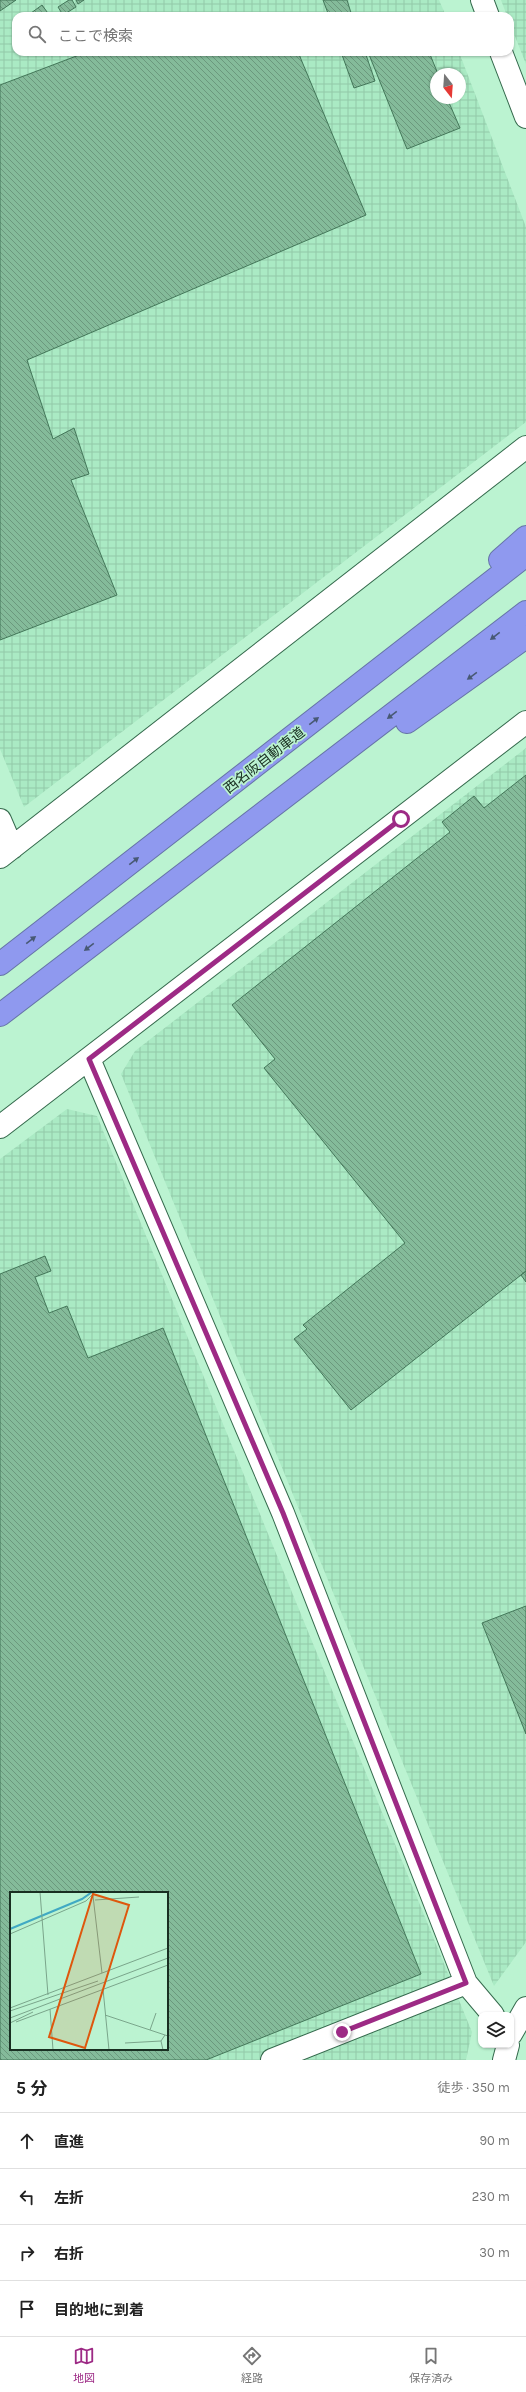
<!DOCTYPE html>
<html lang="ja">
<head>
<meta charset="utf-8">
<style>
  body { margin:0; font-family:Karla,"Noto Sans JP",sans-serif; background:#f6f6f6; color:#222 }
  .controls { position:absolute; right:12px; bottom:12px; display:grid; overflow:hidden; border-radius:8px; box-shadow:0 1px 3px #0004 }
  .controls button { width:36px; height:36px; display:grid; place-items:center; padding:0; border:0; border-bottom:1px solid #e0e0e0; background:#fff; color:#222; font:20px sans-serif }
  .compass { position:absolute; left:430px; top:68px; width:36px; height:36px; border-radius:50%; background:#fff; box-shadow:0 1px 3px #0004; rotate:163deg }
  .stop { position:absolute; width:12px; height:12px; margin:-9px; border:3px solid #9d2a85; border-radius:50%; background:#fff }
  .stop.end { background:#9d2a85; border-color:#fff; box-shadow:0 1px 4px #0008 }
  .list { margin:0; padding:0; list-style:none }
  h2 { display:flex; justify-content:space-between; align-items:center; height:52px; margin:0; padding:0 16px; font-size:17px }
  h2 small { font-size:13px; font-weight:400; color:#767676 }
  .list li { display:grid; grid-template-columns:26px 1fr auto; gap:12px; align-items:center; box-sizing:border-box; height:56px; padding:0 16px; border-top:1px solid #e0e0e0 }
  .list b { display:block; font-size:15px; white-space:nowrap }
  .list em { font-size:13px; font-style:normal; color:#767676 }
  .icon { flex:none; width:22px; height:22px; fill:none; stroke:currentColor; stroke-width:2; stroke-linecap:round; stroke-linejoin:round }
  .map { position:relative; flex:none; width:526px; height:2060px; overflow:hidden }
  .search { position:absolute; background:#fff; box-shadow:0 1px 3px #0004; left:12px; right:12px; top:12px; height:44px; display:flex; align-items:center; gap:10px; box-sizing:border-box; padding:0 14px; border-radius:12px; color:#767676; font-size:15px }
  .sheet { height:276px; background:#fff }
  nav { display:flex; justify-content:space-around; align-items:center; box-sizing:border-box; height:56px; border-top:1px solid #e0e0e0; background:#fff; font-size:11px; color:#767676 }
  nav a { display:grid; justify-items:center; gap:2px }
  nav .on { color:#9d2a85 }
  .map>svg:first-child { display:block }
  .industrial { fill:url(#industrial-grid); fill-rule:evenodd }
  .building { fill:url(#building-back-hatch); stroke:#437759; fill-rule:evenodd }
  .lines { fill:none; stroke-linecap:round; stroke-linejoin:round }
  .minor-casing { stroke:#356a4d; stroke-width:24 }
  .highway-casing { stroke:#6674a7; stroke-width:24 }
  .minor { stroke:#fff; stroke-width:22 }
  .highway { stroke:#8f99ef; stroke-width:22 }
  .oneway { fill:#485974 }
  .route { stroke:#9d2a85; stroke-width:5 }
  .labels { text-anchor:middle; stroke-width:3.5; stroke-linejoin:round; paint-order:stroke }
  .street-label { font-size:14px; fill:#192f22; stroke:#bbf3d1 }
  .inset-river { fill:none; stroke:#40a9c3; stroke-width:2 }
  .inset-road { fill:none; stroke:#7aa58b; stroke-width:1 }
  .view { fill:#de570d; fill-opacity:0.15; stroke:#de570d; stroke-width:2 }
  .inset-edge { fill:none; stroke:#192f22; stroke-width:2 }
</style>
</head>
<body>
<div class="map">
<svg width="526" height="2060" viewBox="0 0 526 2060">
  <defs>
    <pattern id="industrial-grid" width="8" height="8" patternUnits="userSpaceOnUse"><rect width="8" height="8" fill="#aaeac4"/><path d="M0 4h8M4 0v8" fill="none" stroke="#92c9a8"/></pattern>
    <pattern id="building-back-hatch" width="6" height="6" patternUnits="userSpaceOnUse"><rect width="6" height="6" fill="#84bb9a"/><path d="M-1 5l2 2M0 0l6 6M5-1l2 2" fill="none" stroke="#6b987d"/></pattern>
  </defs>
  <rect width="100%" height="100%" fill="#bbf3d1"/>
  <!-- industrial -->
  <path class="industrial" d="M0,0H439L446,16H16V52H459L526,227V422L24,807L0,749ZM436,74H460V98H436Z
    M501,0H526V64L510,24V16H507Z
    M526,748V1942L494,1986L121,1074L135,1051Z
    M67,1109L97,1116L472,2032L466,2060H0V1159ZM11,1893H167V2049H11Z"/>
  <!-- building -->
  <path class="building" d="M0,0H16L0,11Z
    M69,0H72L76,7L63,15L58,7Z
    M76,0H84L78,4Z
    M323,0H347L352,16H329Z
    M42,5L50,16H27Z
    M189,13L191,16H181Z
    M87,52H298L366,215L27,360L53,439L74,428L89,474L71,480L117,595L0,640V85Z
    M341,52H365L375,81L354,88Z
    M368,52H429L438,74L436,98H447L460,128L407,149Z
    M526,775V1271L351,1410L294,1339L307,1329L303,1325L405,1243L264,1068L275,1059L232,1005L450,832L442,822L474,796L484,808Z
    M45,1256L51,1271L35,1277L49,1313L67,1306L88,1358L163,1328L421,1974L206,2060H0V1274ZM11,1893H167V2049H11Z
    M526,1271V1282L521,1275Z
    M526,1606V1734L482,1623Z"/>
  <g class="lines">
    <!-- minor casing -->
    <g class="minor-casing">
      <path id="minor" d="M482,0L488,16
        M501,52L526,117
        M0,820L12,848
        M0,857L526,447
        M89,1059L283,1513L466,1983L493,2015
        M0,1127L526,722
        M511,2034L526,2008
        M272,2060L466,1983
        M504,2060L508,2045"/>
    </g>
    <!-- highway casing -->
    <g class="highway-casing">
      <path id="highway" d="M500,560L526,537
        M407,722L526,637
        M0,964L526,555
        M0,1015L526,612"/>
    </g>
    <!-- minor -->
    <use href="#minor" class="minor"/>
    <!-- highway -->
    <use href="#highway" class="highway"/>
  </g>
  <!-- one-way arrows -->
  <defs><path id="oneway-solid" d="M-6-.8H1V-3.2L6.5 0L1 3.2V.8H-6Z"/></defs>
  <g class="oneway">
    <use href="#oneway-solid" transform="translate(495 636) rotate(142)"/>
    <use href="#oneway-solid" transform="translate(472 676) rotate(144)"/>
    <use href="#oneway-solid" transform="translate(392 715) rotate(143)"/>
    <use href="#oneway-solid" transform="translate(314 721) rotate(-38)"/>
    <use href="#oneway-solid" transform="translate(134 861) rotate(-38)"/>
    <use href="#oneway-solid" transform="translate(31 940) rotate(-37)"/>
    <use href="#oneway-solid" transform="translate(89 947) rotate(143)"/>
  </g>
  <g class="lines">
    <!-- route -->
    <path class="route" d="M342,2032L466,1983L283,1513L89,1059L401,819"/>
  </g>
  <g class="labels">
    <!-- street labels -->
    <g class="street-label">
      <text transform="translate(264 760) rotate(-38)" y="5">西名阪自動車道</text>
    </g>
  </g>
  <!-- overview -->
  <g transform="translate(10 1892)">
    <rect width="158" height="158" fill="#bbf3d1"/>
    <path class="inset-river" d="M0,37L72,7L82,0"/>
    <path class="inset-road" d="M30,0L38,103M83,4L92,81M85,8L129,5M0,42L76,9L85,0M93,97L99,158M0,116L158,56M40,117L43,158M0,119L88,89M95,123L158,144M0,126L158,66M6,130L158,73M0,131L23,120M140,138L146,121M115,151L151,149M153,158L151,149L155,143"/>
    <path class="view" d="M83,2L119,13L75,156L39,145Z"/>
    <rect width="158" height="158" class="inset-edge"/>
  </g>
</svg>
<div class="controls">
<button><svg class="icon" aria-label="layers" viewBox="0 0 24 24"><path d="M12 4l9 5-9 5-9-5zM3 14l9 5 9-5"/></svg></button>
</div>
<svg class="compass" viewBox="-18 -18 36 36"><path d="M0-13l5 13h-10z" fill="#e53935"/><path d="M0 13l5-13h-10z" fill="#767676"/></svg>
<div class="stop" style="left:401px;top:819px"></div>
<div class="stop end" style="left:342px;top:2032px"></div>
<div class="search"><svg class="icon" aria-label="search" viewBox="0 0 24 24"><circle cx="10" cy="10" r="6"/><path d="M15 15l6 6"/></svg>ここで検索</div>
</div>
<section class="sheet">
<h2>5 分<small>徒歩 · 350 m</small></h2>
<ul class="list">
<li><svg class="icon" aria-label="ahead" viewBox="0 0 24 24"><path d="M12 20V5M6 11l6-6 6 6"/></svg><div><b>直進</b></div><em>90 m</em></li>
<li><svg class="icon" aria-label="left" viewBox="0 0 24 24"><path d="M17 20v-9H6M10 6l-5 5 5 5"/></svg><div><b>左折</b></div><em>230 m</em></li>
<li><svg class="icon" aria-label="right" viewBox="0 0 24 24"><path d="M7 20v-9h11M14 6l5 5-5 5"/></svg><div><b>右折</b></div><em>30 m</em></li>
<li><svg class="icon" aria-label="arrive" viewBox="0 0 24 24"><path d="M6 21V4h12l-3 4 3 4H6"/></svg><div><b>目的地に到着</b></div></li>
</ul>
</section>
<nav>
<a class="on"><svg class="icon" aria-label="map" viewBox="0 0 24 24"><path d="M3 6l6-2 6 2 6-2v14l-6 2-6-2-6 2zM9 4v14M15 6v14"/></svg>地図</a>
<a><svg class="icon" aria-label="directions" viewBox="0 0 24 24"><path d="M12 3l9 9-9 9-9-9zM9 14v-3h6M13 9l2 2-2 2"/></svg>経路</a>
<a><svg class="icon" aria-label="saved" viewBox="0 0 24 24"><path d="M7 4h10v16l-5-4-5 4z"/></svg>保存済み</a>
</nav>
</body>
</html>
